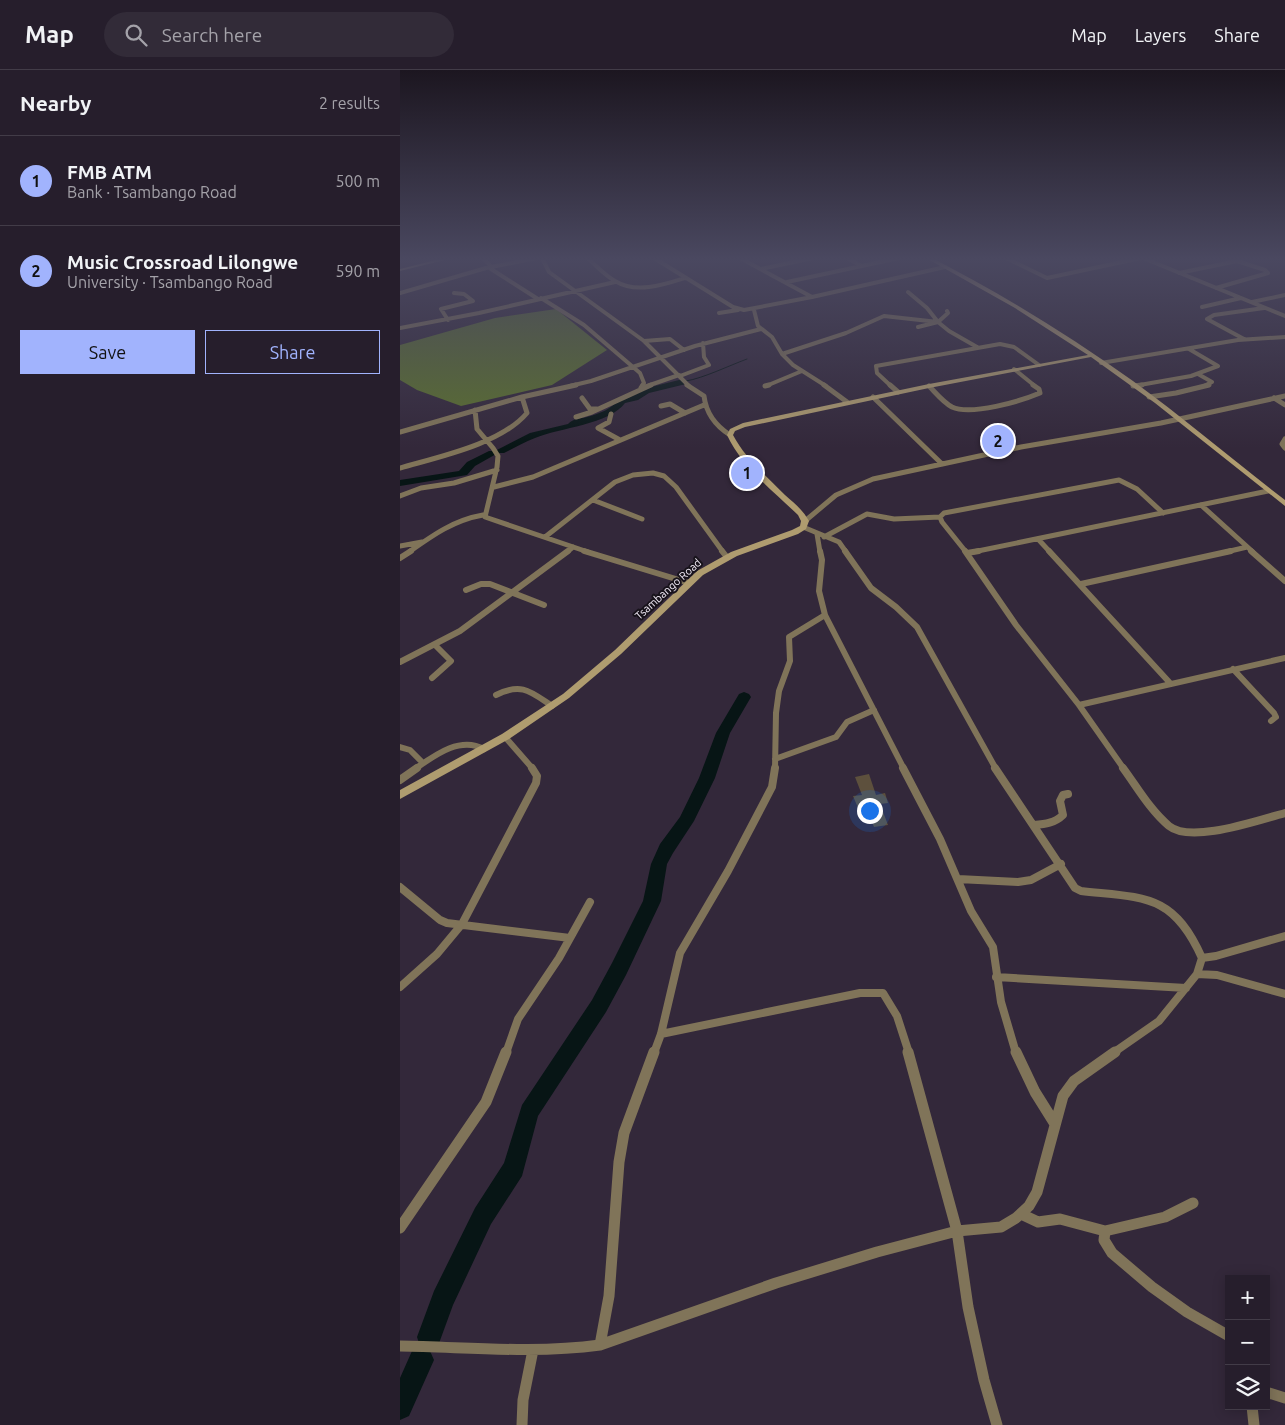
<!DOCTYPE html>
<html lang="en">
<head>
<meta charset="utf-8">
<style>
  body { margin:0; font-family:Ubuntu,sans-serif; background:#322b38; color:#f1f3f6 }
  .controls { position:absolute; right:15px; bottom:15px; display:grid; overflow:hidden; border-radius:0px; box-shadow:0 2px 12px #0003 }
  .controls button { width:45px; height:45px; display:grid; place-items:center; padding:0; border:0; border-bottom:1px solid #423c48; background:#261e2c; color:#f1f3f6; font:25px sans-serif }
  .you { position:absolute; left:469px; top:740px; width:18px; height:18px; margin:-12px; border:4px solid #fff; border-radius:50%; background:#1a73e8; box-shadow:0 0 0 8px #1a73e833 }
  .badge { display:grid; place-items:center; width:32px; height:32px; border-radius:50%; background:#a1b3fd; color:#111; font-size:16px; font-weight:700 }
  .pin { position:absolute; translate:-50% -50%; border:2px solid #fff; box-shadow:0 1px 5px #0006 }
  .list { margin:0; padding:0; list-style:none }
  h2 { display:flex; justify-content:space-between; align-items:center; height:65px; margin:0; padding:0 20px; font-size:21px }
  h2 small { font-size:16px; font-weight:400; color:#a4a2a9 }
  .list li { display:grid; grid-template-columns:32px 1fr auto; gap:15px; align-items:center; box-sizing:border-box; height:90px; padding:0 20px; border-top:1px solid #423c48 }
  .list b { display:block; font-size:19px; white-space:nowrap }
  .list p { margin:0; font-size:16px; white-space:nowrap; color:#a4a2a9 }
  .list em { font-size:16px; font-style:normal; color:#a4a2a9 }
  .actions { display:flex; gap:10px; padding:15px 20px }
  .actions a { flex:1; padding:11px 0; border:1px solid #a1b3fd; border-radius:0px; text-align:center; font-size:18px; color:#a1b3fd }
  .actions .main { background:#a1b3fd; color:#111 }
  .icon { flex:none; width:28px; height:28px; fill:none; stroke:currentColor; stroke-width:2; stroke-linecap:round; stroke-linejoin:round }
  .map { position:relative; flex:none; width:885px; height:1355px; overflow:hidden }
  header { display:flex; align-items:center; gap:30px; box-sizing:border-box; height:70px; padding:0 25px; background:#261e2c; border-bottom:1px solid #423c48 }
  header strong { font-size:24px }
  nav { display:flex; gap:28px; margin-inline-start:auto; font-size:18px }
  .search { width:350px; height:45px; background:#322b38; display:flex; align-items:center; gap:12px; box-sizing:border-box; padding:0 18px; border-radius:28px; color:#a4a2a9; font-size:19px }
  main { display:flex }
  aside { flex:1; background:#261e2c }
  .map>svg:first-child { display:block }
  .forest { fill:#5b702e }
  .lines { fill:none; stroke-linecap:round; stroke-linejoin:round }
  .stream { stroke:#071515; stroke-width:1 }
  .river { fill:#071515; fill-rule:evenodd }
  .building { fill:#5d503d }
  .street-far4 { stroke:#807459; stroke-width:4 }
  .street-far3 { stroke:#807459; stroke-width:5 }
  .street-far2 { stroke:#807459; stroke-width:6 }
  .street-far1 { stroke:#807459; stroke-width:8 }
  .street { stroke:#807459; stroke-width:11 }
  .secondary { fill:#af9c6f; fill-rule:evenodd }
  .labels { text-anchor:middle; stroke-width:4; stroke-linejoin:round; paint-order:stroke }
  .far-street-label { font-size:11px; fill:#f5eefa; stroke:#18131b }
</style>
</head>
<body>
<header>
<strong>Map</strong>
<div class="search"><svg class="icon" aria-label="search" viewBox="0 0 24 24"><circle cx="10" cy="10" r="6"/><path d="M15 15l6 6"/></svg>Search here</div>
<nav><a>Map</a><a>Layers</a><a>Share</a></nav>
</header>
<main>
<aside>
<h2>Nearby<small>2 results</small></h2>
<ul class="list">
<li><span class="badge">1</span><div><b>FMB ATM</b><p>Bank · Tsambango Road</p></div><em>500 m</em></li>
<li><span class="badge">2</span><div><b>Music Crossroad Lilongwe</b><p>University · Tsambango Road</p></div><em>590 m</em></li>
</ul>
<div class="actions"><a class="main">Save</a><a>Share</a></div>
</aside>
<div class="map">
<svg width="885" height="1355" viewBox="0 0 885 1355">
  <rect width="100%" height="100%" fill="#33283a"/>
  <!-- forest -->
  <path class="forest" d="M156,239L207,280L152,315L61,336L17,320L0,310V275L95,248Z"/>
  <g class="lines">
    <!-- stream -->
    <path class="stream" d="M0,189L4,188
      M286,311C304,308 328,296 347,289"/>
    <!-- river -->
    <path class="river" d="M283,309L287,312L286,314L249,323L238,330L225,333C210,354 159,358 135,368C125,372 114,378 104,383H98L75,396L67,405L0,416V410L59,401L67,392L89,381H95L130,363L168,354C174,348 179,349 187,347C199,344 212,339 219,329L232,326L243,319Z
      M344,622L349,624L351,627L330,663L315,708L294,751L273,783L267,794L261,831L226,905L206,942L138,1046L122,1106L91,1154L53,1235L38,1276L29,1279L20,1276L17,1267L34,1221L75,1138L104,1093L122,1035L192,930L212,893L243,831L251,794L260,774L280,747L299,708L316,663L339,624Z
      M21,1277L30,1281L34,1290L9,1346L0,1350V1308L12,1281Z"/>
  </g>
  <!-- building -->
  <path class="building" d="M469,704L476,725L485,723L488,733L480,734L488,755L474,757L466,737L458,738L453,726L462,725L455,707Z"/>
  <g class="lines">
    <!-- street-far4 -->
    <path class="street-far4" d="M82,188L89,194L91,199L138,229
      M142,188L149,202L244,271L289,316
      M187,188C196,195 204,205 215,211C236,224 263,215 285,208
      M254,188L333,237L344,240L412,227L545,197
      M340,188L412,227
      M447,188L462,196
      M606,188L647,208L741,188
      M743,188L885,246
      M361,199L413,188
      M779,203L837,191L865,200L868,203L816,218
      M387,212L499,188
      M508,222L527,238L538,252L549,261L577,277
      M0,223L86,198L137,188
      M141,228L184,255L240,303L244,313L242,316
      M852,232L885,225
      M802,237L841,228
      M354,240L358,256L372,267L382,284
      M319,243L338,240
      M48,250L41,239L73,231L64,224L54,223
      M518,257L538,252L548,243L547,241
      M0,258L79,243L215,212
      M844,269L807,249L814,245L864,238
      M244,271L270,269L284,280
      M701,293L838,270L885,267
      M614,299L635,316
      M798,304L812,312L804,316
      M280,306L309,295L304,287L303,273
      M170,316L191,311L295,276L361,259
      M247,316L279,305
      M366,316L402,301
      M426,316L393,295L382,284L446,263L484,246L538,252
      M491,316L477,303L476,296L600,274L614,277L639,295
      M734,316L791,306L818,296L789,279"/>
    <!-- street-far3 -->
    <path class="street-far3" d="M287,315L304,326C306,343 316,356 330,365
      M424,315L447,332
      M490,315L498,322
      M365,316L369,315
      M529,316C536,323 543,332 552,337C571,346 621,331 640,323L639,319L633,315
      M733,316L742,315
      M241,318L243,315
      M473,327L542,394
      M749,327L776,323L809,315
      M182,328L190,339H197
      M874,328L885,335
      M261,336L270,334L285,343
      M75,340L77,359L93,378L98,386L97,397L85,447L188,482
      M211,344L209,352L198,358L220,370
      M176,347L192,342L251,315
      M0,362L122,327L176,315
      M885,369L882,374L885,378
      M0,398C38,387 101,374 127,343L122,327
      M94,417L133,407L304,335
      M0,426L21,418L54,413L97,400
      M193,430L242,449
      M801,435L853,482
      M405,451L436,425L473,409L621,377L761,353L885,326
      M403,457L439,472L446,482
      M417,464L420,482
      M145,467L215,412L233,405L253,403L264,406L276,417L323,482
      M424,467L467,444L494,449L540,447
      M638,469L650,482
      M0,476L22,472
      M9,482C33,465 54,450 83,445
      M167,482L173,477
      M566,482L542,452L540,447L544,443L719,410L737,419L763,443
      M573,482L868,421
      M826,482L847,477"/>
    <!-- street-far2 -->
    <path class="street-far2" d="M184,481L289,513
      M322,481L326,486
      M420,481L422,490L419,521L425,545L504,699
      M445,481L471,518L496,537L517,557L596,699
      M565,481L616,555L679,635L724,699
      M649,481L770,613
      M851,481L885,511
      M567,483L579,481
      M0,488L11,481
      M681,514L831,481
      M66,520L81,514H90L144,535
      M0,592L60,561L168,481
      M833,599L874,643L876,647L871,651
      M32,608L51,591L35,575
      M96,625C122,612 131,622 152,636
      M679,635L885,588
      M105,667L133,699
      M0,677L10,680L23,693
      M375,689L436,667L447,652L474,640
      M15,699C35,685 60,666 84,679
      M375,699L376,643L379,621L390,591L389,567L425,545"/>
    <!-- street-far1 -->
    <path class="street-far1" d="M503,698L540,769L571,841L593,877L601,932L616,983
      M595,698L675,818L681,821C744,828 773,823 802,888L797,904L759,951L713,983
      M723,698C737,717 750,740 769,756C791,774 858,750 885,743
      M0,710L17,698
      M634,755C645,754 655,753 663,745L660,731L663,725L668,724
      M558,809L618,812L631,810L661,794
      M0,817L40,850L47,853L170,868
      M802,888L816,886L885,866
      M797,904L817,905L885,924
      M596,907L786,918
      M0,917L37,884L62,854L136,713L137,706L132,698
      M261,964L460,923H483L497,946L509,983
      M106,983L118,949L159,888L190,832
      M254,983L261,964L280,883L328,801L372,717L375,698"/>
    <!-- street -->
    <path class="street" d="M508,982L557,1161L568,1237L584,1310L597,1355
      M616,982L635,1022L655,1054
      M621,1144L638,1152L660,1149L705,1161L765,1147L793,1133
      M0,1158L86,1032L106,982
      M705,1161L704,1170L712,1183L752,1217L787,1242L829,1266
      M200,1275L209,1226L219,1092L224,1063L254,982
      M0,1276C67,1277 133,1284 200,1275L376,1213L477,1182L557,1161L601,1157L616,1148L629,1136L637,1122L663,1026L674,1011L715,982
      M866,1322L885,1328
      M852,1336L854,1355
      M122,1355L123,1330L133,1280"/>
    <!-- secondary -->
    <path class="secondary" d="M44,188H53L0,201V199Z
      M526,188H532C602,224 669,265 733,311C785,349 834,391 885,430V436L755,333L691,287L529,318L345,357L335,361L333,365C345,388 367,407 385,425C394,433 403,440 409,451L406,459L398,464L337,486L303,505L221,584L169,628L109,669L0,729V720L102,664L163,624L215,580L297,501L331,482L392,460L400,456L401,451L398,445C373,421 342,397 327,365L330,359L343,353L529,314L688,285L615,238Z"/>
  </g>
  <!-- sky -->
  <linearGradient id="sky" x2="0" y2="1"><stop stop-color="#1c1620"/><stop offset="0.5" stop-color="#4a4860"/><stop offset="1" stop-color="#4a4860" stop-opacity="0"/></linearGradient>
  <rect width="885" height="378" fill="url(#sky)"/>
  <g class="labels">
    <!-- far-street labels -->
    <g class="far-street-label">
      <text transform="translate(268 519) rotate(-42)" y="4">Tsambango Road</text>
    </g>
  </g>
</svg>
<div class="controls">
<button>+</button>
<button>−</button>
<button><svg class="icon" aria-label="layers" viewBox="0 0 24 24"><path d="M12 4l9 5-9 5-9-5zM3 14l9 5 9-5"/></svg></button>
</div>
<div class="you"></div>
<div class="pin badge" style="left:347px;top:403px">1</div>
<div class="pin badge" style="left:598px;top:371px">2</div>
</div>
</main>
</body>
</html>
